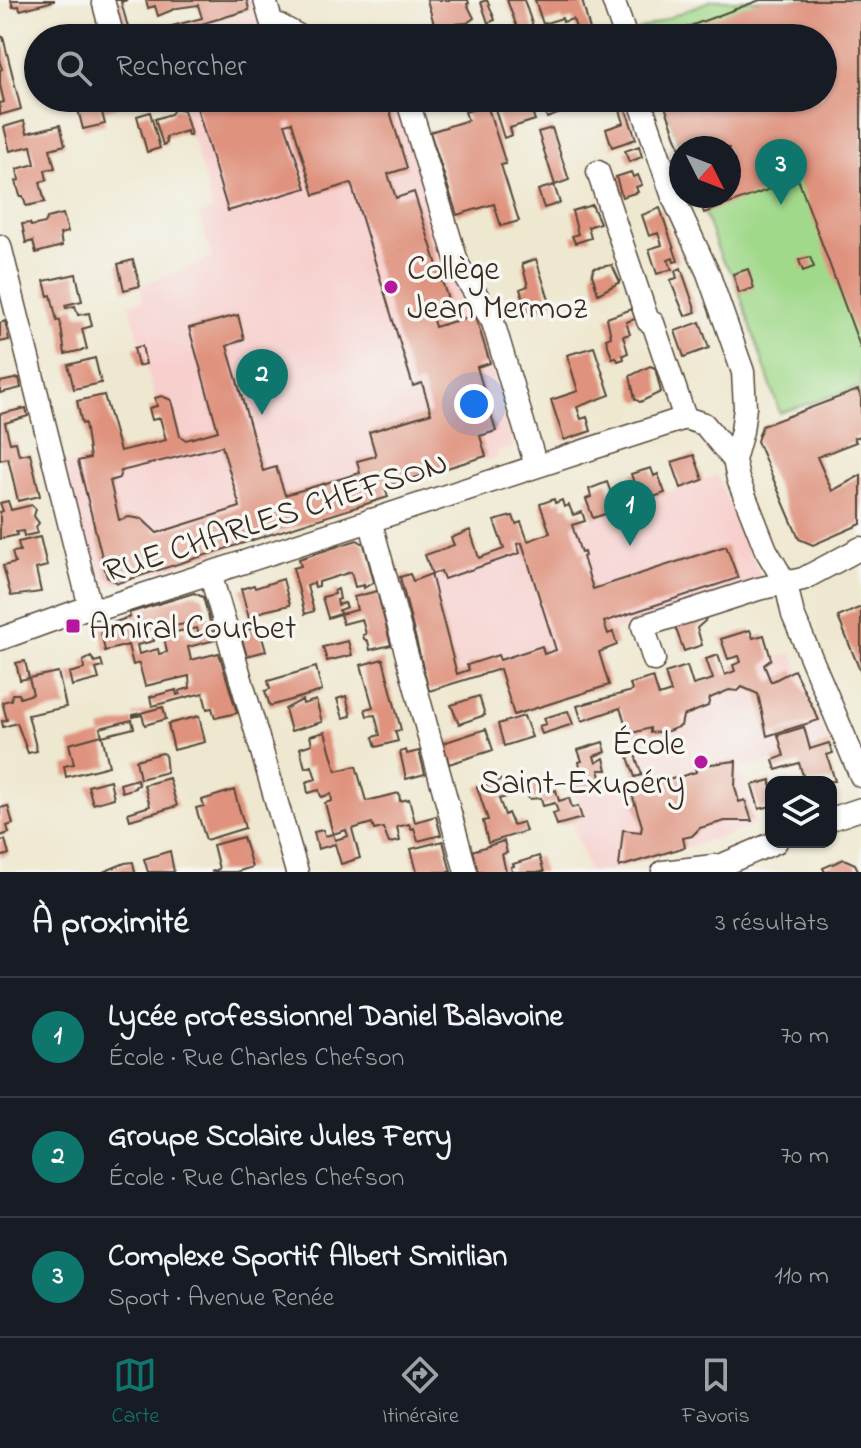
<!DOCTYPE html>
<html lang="fr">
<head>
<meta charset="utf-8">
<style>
  body { margin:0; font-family:"Indie Flower",sans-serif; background:#20242c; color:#f1f3f6 }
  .controls { position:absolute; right:24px; bottom:24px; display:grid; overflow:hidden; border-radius:16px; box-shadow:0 2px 6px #0004 }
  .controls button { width:72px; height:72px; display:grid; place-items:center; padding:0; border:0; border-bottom:2px solid #363941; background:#171b24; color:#f1f3f6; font:40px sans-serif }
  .compass { position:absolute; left:669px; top:136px; width:72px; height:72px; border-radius:50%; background:#171b24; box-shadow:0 2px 6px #0004; rotate:132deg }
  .you { position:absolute; left:474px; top:404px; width:28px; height:28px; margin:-20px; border:6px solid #fff; border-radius:50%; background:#1a73e8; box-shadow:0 0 0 12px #1a73e833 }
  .badge { display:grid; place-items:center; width:52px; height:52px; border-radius:50%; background:#0f766e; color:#fff; font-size:26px; font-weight:700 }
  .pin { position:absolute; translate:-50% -66px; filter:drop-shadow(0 2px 4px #0008) }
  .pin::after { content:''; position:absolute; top:42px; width:28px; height:24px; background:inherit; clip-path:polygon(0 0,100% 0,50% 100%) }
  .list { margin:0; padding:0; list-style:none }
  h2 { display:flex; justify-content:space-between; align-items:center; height:104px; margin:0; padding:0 32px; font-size:34px }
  h2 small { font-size:26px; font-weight:400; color:#9ea1a6 }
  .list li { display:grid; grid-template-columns:52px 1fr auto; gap:24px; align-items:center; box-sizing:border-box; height:120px; padding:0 32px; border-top:2px solid #363941 }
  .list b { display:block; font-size:30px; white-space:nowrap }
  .list p { margin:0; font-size:26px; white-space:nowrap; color:#9ea1a6 }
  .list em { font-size:26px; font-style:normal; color:#9ea1a6 }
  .icon { flex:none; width:44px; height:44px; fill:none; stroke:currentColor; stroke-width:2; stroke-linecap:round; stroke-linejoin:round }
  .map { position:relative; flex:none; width:861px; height:872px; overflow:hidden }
  .search { position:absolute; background:#171b24; box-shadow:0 2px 6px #0004; left:24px; right:24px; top:24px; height:88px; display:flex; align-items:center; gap:20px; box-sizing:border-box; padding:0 28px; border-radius:44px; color:#9ea1a6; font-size:30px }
  .sheet { height:464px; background:#171b24 }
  nav { display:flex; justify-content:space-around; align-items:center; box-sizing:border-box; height:112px; border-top:2px solid #363941; background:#171b24; font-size:22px; color:#9ea1a6 }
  nav a { display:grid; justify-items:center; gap:4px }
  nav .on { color:#0f766e }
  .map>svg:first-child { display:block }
  .built { fill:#f7d0ce }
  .green { fill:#a1d98b; stroke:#6e8254; stroke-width:2 }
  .building { fill:#df927d; fill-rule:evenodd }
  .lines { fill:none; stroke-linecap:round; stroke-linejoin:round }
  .minor-casing { stroke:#564639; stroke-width:25 }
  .minor { stroke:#fff; stroke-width:22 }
  .poi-dot { fill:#b5179e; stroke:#f6f6f2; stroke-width:3 }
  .labels { text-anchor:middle; stroke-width:7; stroke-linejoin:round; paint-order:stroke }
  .poi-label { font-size:34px; fill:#3b2a1e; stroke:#f6f6f2; text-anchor:start }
  .street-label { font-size:34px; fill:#3b2a1e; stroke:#f6f6f2 }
</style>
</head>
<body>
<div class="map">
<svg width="861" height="872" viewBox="0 0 861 872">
  <rect width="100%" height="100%" fill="#f6f6f2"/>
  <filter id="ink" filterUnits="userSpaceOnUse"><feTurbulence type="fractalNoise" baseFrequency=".0125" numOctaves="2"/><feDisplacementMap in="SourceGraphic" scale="16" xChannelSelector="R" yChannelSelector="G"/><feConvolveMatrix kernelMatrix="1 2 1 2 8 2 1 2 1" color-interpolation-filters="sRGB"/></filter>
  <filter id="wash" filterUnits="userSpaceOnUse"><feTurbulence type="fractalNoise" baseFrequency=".006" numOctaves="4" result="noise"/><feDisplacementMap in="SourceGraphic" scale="32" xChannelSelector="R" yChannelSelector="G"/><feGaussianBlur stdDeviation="1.8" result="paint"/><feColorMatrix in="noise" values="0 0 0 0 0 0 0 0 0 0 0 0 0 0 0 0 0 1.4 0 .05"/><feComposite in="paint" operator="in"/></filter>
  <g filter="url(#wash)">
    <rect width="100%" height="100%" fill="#efe8d0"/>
    <!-- built -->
    <path class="built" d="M197,0H258L260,7L209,23L261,10L270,38H164L163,35L204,24Z
      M181,98H397L465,318L490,363L514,447L497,452L498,457L486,461L485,456L458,465V469L451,471L449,468L386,487L388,497L105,589L95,584L66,465L166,440L129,303L143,301L140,286L212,258L199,215L213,210Z
      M717,475L763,583L429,691L401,585Z
      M792,653L829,743L741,770L757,826L605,872H589L572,822L582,818L576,796L641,775L621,709Z"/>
    <!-- green -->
    <path class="green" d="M712,0H861V398L856,388L780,413L733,274L721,258L698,196H729V148L681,150L662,98H823V38H640L638,30Z"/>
    <g id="blocks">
      <!-- building -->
      <path class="building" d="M11,0H54V1L20,10L19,6L13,7Z
        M107,0H127L121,2L131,38H117Z
        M146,0H247L249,10L163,35L161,29L202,18L198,5L177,8L158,16L155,6L148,8Z
        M427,0H468L469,3L467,4L474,18L467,23L456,24L459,32L451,35L449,30L437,34Z
        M487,0L495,20L488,23L481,2Z
        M507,0H524L537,38H521Z
        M535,0H582L590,30L578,34L573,19L563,22L562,18L543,24Z
        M760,0H861V349L798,179L704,213L698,196H729V148H680L662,98H823V38H658Z
        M93,28L95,33L106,31L108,38H84L82,31Z
        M255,30L258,38H230V37Z
        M0,36L3,37L21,109L0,115V103L4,102L0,85V70L2,69L0,63Z
        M75,98H98L105,124L83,129Z
        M100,98H125L127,104L103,111Z
        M194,98H386L407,168L388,174L396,198L414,192L448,300L429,306L435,327L475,315L490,363L477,367L496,431L480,436L486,456L385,487L388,497L118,583L107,577L78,461L90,458L85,423L82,424L77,401L104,395L120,451L166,440L160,418L152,420L149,408L157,406L155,398L162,396L171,400L180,436L186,440L218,431L189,328L238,315L244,339L227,346L263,471L276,467L285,495L360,473L357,461L376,456L369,432L431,413L422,383L413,386L351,183L314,195L292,122L285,124L306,188L228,211ZM222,446L240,507L157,533L142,519L129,517L119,520L110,481L119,478L121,471Z
        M500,98H527L535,120L510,128L512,135L504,138L494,106L502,104Z
        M541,98H556L561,113L547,118Z
        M577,98H605V99L580,107Z
        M607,98H622L636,139L612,147L606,129L624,123L618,104L610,107Z
        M487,105L506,164L501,165L519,221L501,226L494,204L457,215L430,132L468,120L465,112Z
        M175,108L184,110L191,135L188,136L187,131L166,137L167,143L163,145L155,119L171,114Z
        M150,112L160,148L147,152L137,116Z
        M24,121L27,133L60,125L65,145L50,149L55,168L45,170L47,180L40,182L45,202L26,206L23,196H20L16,181L19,180L17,169L35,164L31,146L10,151L4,127Z
        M552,128L569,180L555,185L538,132Z
        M639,146L642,157L629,162L625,151Z
        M631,172L633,177L638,175L642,185L636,187L638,192L622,197L616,177Z
        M554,185L560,203L544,208L538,190Z
        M592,205L600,223L588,227L591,238L575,243L572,236L578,234L572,211Z
        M660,208L678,261L674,262L673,258L668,260L672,269L657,274L649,249L662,245L658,233L649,236L642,215Z
        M63,214L68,232L60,234L62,246L36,253L33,241L26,243L22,224L30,223L31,226L45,223L47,218Z
        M810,257L814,267L803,271L799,260Z
        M536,259L551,306L527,313L520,289L528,286L522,264Z
        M133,260L140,286L124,290L118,264Z
        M612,265L620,282L598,294L592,274L594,268Z
        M681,268L696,312L685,316L670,280L677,278L675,271Z
        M748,269L754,288L739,293L733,274Z
        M76,274L82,301L65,305L66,308L75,306L78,315L89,313L92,326L82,329L87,349L65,354L60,320L57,321L51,295L48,296L44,281Z
        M632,309L635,319L626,322L630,334L623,336L628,353L623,355L624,359L618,361L616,357L612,358L606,339L611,337L607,318Z
        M5,321L9,340L0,342V323Z
        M700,322L709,348L684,357L675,331Z
        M142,346L146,364L138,366L134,348Z
        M594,347L610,395L577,407L581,419L587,417L591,431L564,440L551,400L578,391L567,355Z
        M95,358L101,383L74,389L68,365Z
        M650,366L655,368L661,392L640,402L635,399L630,376Z
        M19,378L21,388L0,393V382Z
        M858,390L861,398V436L854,438L856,442L817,457L832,491L861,475V524L813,545L799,539L757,441L762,426Z
        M26,408L28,416L5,423L10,443L16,442L19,455L30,453L40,496L18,501L8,458L0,460V414Z
        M694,455L703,480L681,488L672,462Z
        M651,468L654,476L658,474L665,493L640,502L631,474Z
        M607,482L617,510L593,518L586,499L591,497L589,489Z
        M554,499L555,503L562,500L564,507L569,505L573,515L582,512L585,521L572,525L581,553L584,552L585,556L583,557L593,589L726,546L738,578L604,622L608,634L613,632L617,645L599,652L609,685L514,715L500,669L429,691L400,577L410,574L413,581L431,574L457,674L469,670L467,665L498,655L500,660L542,646L544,654L556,650L522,543L517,544L520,553L444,579L441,571L432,574L425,555L454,545L451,538L470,530L479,558L504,549L494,521L508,517L513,516L516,524L521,522L528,541L550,533L540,504Z
        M8,501L11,510L32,505L36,509L34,516L39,523L36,527L38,533L24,536L23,531L16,532L17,535L0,539V512L3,511L0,503Z
        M40,537L47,566L36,569L41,592L11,596L3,566L15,563L12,552L20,551L18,542Z
        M357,540L364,544L374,582L364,588V585L355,587L351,572L319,582V586L315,587L314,583L307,586L314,611L305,614L293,568L301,566L299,559Z
        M283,579L290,605L264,611L249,618L241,589L254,585L255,588Z
        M338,589L340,599L337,600L338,605L345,603L347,607L339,610L340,614L328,618L322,597L335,594L334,591Z
        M377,591L391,645L370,650L368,641L364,639L363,635L366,634L362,619L343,624L340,614L357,610L354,597Z
        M194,593L203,597L215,640L188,647L191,660L219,653L237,713L215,718L212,708L207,709L203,693L152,706L150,697L176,690L177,695L180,694L179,691L190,688L189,676L145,686L139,663L133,665L128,645L105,651L100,627L130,617L129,613ZM184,624L188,630L197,628L199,635L186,636L185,630L176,632L174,626ZM163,632L167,652L159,654L158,649L139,654L137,645L154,641L153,634Z
        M861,607V673L838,617Z
        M707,615L705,621L697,628L702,645L684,651L673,621Z
        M259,627L266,651L247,656L240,632Z
        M750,630L753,638L764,635L771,659L764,665L771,682L794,670L819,720L767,736L758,694L742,687L738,691L729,690L710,698L708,706L683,716L681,726L668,731L650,733V728L629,734L620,708L582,721L577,706L632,691L630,684L653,677L659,696L671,692L665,673L687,666L693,685L713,679L706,659L718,655L725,675L735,671L733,665L741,662L739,656L728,659L721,639Z
        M348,641L352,655L327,661L323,647Z
        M91,657L95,662L101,660L103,667L96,669L99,679L72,686L69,673L84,669L83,661Z
        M383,659L401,730L395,731L398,741L376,747L373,737L380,735L375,715L367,716L365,709L373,707L361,665Z
        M25,661L29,678L20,680L16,663Z
        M316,667L322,691L270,706L265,691L270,689L268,681Z
        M58,672L66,707L28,715L37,751L28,753L17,723L3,727L2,721L7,720L2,702L11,700L12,694H19L20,698L33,694L29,678Z
        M346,696L351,716L343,718L337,699Z
        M479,696L485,715L459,724L451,705Z
        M302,700L303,704L316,700L322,722L291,731L285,709Z
        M163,707L166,719L145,725L142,715L133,717V715Z
        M568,711L573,724L542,734L539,726L546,724L544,718Z
        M199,716L205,742L174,750L168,724Z
        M524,716L532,737L504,746L498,724Z
        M132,720L134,728L102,736L100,728Z
        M804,727L810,749L829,743L833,753L827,755L835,781L805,782L799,763L776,770L773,760L784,756L778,735Z
        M486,729L493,750L449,764L443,743Z
        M325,732L336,771L356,766L366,801L399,793L400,801L409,799L415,822L436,816L441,835L418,841L414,828L411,829L409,824L397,827L400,841L389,843L383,828L374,830L372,823L352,829L360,858L341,864L335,844L318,849L314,832L323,830L325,836L333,834L335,840L348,836L346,830L333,834L325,803L332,801L331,794L321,797L319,790L308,793L306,782L316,779L312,766L305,768L300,748L312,744L310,736Z
        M102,735L109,766L66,777L64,766L74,764L69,744Z
        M603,742L606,752L594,756L596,763L604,758L607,770H599L604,787L577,795L574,784L584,781L578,773L581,772L579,762L582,761L578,750Z
        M406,750L407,754L419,751L425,774L406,779L400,752Z
        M162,753L165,754L167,772L140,779L136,760Z
        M635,755L642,775L635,777L628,757Z
        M736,761L735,787L739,802L745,800L752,821H725L700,828L692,836L683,838L685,847L619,867L623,830L641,832L642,826L631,791L696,772L695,766Z
        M169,778L177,806L130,820L128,813L150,806L144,785Z
        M507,778L508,782L505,783L509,796L499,799L505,815L508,813L513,825L523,822L526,831L488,843L483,821L488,820L477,787Z
        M137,779L139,785L135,786V788L122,792L120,784Z
        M535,779L537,785L548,782L551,792L556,790L559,801L569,798L572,808L578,806L582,818L557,825L553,813L558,812L555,803L543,806L541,798L529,799L526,790L515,794L512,786Z
        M110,780L114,798L93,804L88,786Z
        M771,780V806L759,809L752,785Z
        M234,790L245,828L206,840L196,808L204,806L202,800Z
        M8,806L13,824L7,826L9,833L0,836V808Z
        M243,837L252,867L236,872H211L219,869L213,845Z
        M5,840L9,854L0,857V841Z
        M443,841L451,872H417L411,849Z
        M504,841L507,853L502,854L506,872H478L472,851Z
        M170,851L174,872H148L144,859Z
        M539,856L544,872H512L511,867L514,866L513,864Z
        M844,859L855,864L859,872H825L823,868Z
        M133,862L135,872H103L125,863Z"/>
    </g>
  </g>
  <g filter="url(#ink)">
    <use href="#blocks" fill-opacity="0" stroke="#564639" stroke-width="2"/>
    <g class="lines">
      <!-- minor casing -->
      <g class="minor-casing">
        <path id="minor" d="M103,0L113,38
          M265,0L271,21L303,38
          M613,0L626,38
          M407,98L458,265L493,322L536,466
          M639,98L673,197L708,273L743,372L745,407L742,431L734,460
          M598,172L648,321L653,323L685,418
          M0,246L90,607
          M370,520L466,872
          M210,573L297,872
          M0,639L86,608L106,607L685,418L704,424L734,460L738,479L766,550L786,584L793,615L861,776
          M654,660L643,626L758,589L803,579L861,548
          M831,819L861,809
          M663,872L722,865L776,842"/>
      </g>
      <!-- minor -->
      <use href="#minor" class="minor"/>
    </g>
  </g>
  <!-- markers -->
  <g class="poi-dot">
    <circle cx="391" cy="287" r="8"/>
    <rect x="65" y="618" width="16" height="16" rx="4"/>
    <circle cx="701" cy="762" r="8"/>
  </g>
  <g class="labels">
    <!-- poi labels -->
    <g class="poi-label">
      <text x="407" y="279">Collège<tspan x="407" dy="39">Jean Mermoz</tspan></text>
      <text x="89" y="638">Amiral Courbet</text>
      <text x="685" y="754" text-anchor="end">École<tspan x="685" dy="39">Saint-Exupéry</tspan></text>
    </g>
    <!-- street labels -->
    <g class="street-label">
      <text transform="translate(275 515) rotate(-18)" y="12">RUE CHARLES CHEFSON</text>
    </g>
  </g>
</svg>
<div class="controls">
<button><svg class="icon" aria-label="layers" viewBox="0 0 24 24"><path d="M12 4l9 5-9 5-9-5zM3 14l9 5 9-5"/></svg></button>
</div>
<svg class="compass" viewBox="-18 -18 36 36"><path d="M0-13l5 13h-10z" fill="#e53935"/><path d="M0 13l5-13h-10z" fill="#9ea1a6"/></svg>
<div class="you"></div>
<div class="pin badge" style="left:630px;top:546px">1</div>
<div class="pin badge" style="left:262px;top:415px">2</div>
<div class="pin badge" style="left:781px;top:205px">3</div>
<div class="search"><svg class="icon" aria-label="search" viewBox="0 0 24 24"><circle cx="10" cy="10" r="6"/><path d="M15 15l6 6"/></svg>Rechercher</div>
</div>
<section class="sheet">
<h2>À proximité<small>3 résultats</small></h2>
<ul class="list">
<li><span class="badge">1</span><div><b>Lycée professionnel Daniel Balavoine</b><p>École · Rue Charles Chefson</p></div><em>70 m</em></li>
<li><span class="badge">2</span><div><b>Groupe Scolaire Jules Ferry</b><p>École · Rue Charles Chefson</p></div><em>70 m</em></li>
<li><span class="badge">3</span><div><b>Complexe Sportif Albert Smirlian</b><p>Sport · Avenue Renée</p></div><em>110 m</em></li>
</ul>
</section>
<nav>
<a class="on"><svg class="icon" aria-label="map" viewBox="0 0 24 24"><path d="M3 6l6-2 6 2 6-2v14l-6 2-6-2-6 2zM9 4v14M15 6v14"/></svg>Carte</a>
<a><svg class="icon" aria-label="directions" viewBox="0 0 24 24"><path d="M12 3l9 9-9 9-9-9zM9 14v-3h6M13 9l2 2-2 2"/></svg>Itinéraire</a>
<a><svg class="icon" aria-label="saved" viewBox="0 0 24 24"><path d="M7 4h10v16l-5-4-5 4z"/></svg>Favoris</a>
</nav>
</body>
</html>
